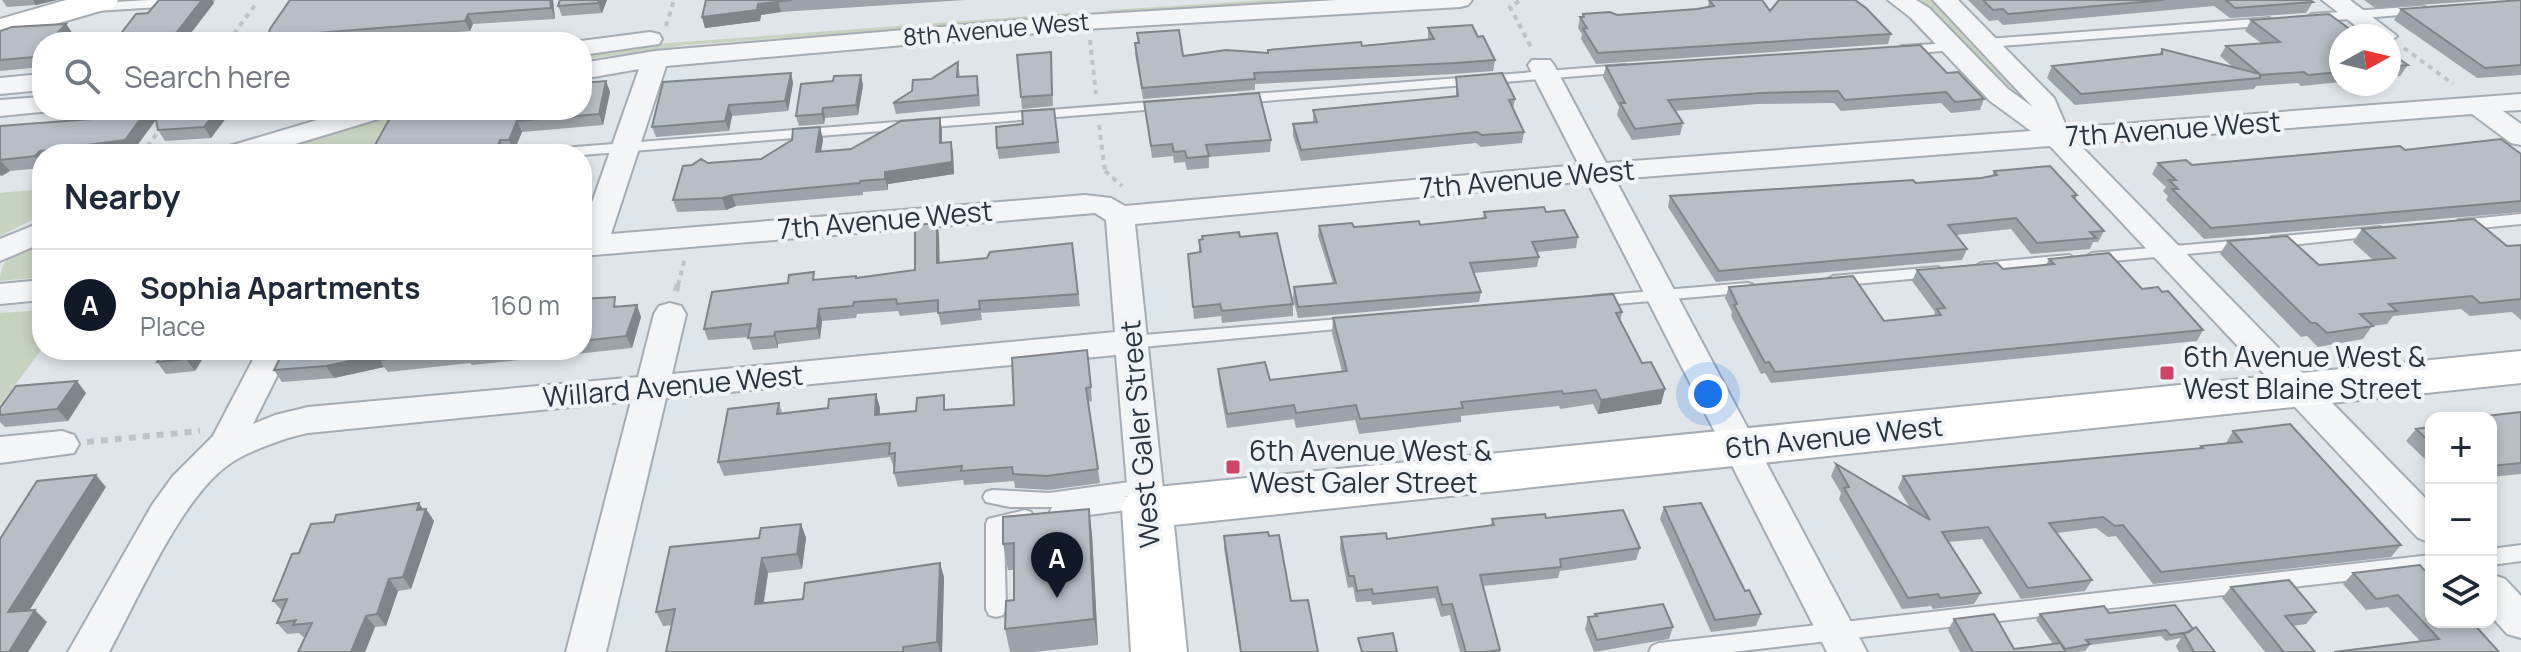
<!DOCTYPE html>
<html lang="en">
<head>
<meta charset="utf-8">
<style>
  body { margin:0; font-family:Manrope,sans-serif; background:#f6f6f7; color:#1f2937 }
  .controls { position:absolute; right:24px; bottom:24px; display:grid; overflow:hidden; border-radius:16px; box-shadow:0 4px 12px #0003 }
  .controls button { width:72px; height:72px; display:grid; place-items:center; padding:0; border:0; border-bottom:2px solid #e0e1e3; background:#fff; color:#1f2937; font:40px sans-serif }
  .compass { position:absolute; left:2329px; top:24px; width:72px; height:72px; border-radius:50%; background:#fff; box-shadow:0 4px 12px #0003; rotate:82deg }
  .you { position:absolute; left:1708px; top:394px; width:28px; height:28px; margin:-20px; border:6px solid #fff; border-radius:50%; background:#1a73e8; box-shadow:0 0 0 12px #1a73e833 }
  .badge { display:grid; place-items:center; width:52px; height:52px; border-radius:50%; background:#111827; color:#fff; font-size:26px; font-weight:700 }
  .pin { position:absolute; translate:-50% -66px; filter:drop-shadow(0 2px 4px #0008) }
  .pin::after { content:''; position:absolute; top:42px; width:28px; height:24px; background:inherit; clip-path:polygon(0 0,100% 0,50% 100%) }
  .list { margin:0; padding:0; list-style:none }
  h2 { display:flex; justify-content:space-between; align-items:center; height:104px; margin:0; padding:0 32px; font-size:34px }
  h2 small { font-size:26px; font-weight:400; color:#747a83 }
  .list li { display:grid; grid-template-columns:52px 1fr auto; gap:24px; align-items:center; box-sizing:border-box; height:112px; padding:0 32px; border-top:2px solid #e0e1e3 }
  .list b { display:block; font-size:30px; white-space:nowrap }
  .list p { margin:0; font-size:26px; white-space:nowrap; color:#747a83 }
  .list em { font-size:26px; font-style:normal; color:#747a83 }
  .icon { flex:none; width:44px; height:44px; fill:none; stroke:currentColor; stroke-width:2; stroke-linecap:round; stroke-linejoin:round }
  .map { position:relative; flex:none; width:2521px; height:652px; overflow:hidden }
  .search { position:absolute; background:#fff; box-shadow:0 4px 12px #0003; left:32px; top:32px; width:560px; height:88px; display:flex; align-items:center; gap:20px; box-sizing:border-box; padding:0 28px; border-radius:32px; color:#747a83; font-size:30px }
  .panel { position:absolute; background:#fff; box-shadow:0 4px 12px #0003; left:32px; top:144px; width:560px; height:216px; border-radius:32px }
  .map>svg:first-child { display:block }
  .green { fill:#c7d3c1 }
  .lines { fill:none; stroke-linecap:round; stroke-linejoin:round }
  .lane-casing { stroke:#a5acb3; stroke-width:4 }
  .street-casing { stroke:#a5acb3; stroke-width:4 }
  .secondary-casing { stroke:#a5acb3; stroke-width:4 }
  .path-far1 { stroke:#bec3c8; stroke-width:4; stroke-dasharray:5 5; stroke-linecap:butt }
  .path { stroke:#bec3c8; stroke-width:6; stroke-dasharray:7 7; stroke-linecap:butt }
  .lane { fill:#f3f5f7; fill-rule:evenodd }
  .street { fill:#f3f5f7; fill-rule:evenodd }
  .secondary { fill:#fff; fill-rule:evenodd }
  .wall { fill:#9da3aa }
  .shaded-wall { fill:#80858b }
  .building { fill:#b7bec6; stroke:#80858b; stroke-width:2 }
  .poi-dot { fill:#ce4567; stroke:#f0f3f7; stroke-width:3 }
  .labels { text-anchor:middle; stroke-width:8; stroke-linejoin:round; paint-order:stroke }
  .far-street-label { font-size:24px; fill:#293441; stroke:#f0f3f7 }
  .street-label { font-size:28px; fill:#293441; stroke:#f0f3f7 }
  .poi-label { font-size:28px; fill:#293441; stroke:#f0f3f7; text-anchor:start }
</style>
</head>
<body>
<div class="map">
<svg width="2521" height="652" viewBox="0 0 2521 652">
  <rect width="100%" height="100%" fill="#e0e5e9"/>
  <!-- green -->
  <path class="green" d="M1265,0H1326L1103,15L1109,10Z
    M1917,0H1935L2025,97C1981,77 1955,29 1917,0Z
    M1070,13L1073,17L687,45L582,60V56L656,44Z
    M402,114L378,154H265Z
    M42,189V215L0,236V193Z
    M42,239V277L0,281C0,255 20,249 42,239Z
    M42,310V349L0,405V313Z"/>
  <g class="lines">
    <!-- lane casing -->
    <g class="lane-casing">
      <path id="lane" d="M150,0H213L207,4L96,11L90,7L96,3Z
        M2421,6L2425,7V13L2312,22L2306,18L2312,14Z
        M2269,18L2275,22L2273,25L1987,47L1981,43L1987,39Z
        M1951,43L1955,44V50L1902,54L1896,50L1902,46Z
        M1624,65L1629,66V72L1240,103L1233,99L1240,95Z
        M1165,101L1172,105L1170,108L582,155L530,154L537,150Z
        M2521,214V224L2459,230L2452,225L2459,220Z
        M2380,227L2387,232L2385,235L2272,247L2265,242L2272,237Z
        M2245,240L2253,245L2250,248L2092,263L2084,258L2092,253Z
        M2069,255L2077,260L2074,263L1981,273L1973,268L1981,263Z
        M1938,267L1946,272L1943,276L1833,286L1825,281L1833,276Z
        M1747,283L1752,284L1755,288L1752,292L1594,306L1586,301L1594,296Z
        M1352,318L1358,319L1360,323L1358,327L1131,348L1123,342L1131,336Z
        M1144,480L1150,482L1153,487L1150,492L1122,497L1143,495L1149,497L1152,502L1149,507L1059,519L1053,517L1050,512L1052,507H1010L986,502L983,497L986,492L992,490L1049,493Z
        M1025,510L1031,512L1034,517L1031,522L1004,529L1006,609L1003,615L996,617L989,615L986,609V524L988,519Z
        M2521,545V561L2491,565V549Z
        M2431,555V571L1732,652H1649L1652,646L1659,643Z"/>
    </g>
    <!-- street casing -->
    <g class="street-casing">
      <path id="street" d="M1337,0H1472L1468,5L1460,7L1085,29L666,66L611,234L1085,195L1111,198L1125,206L1579,165L1528,65L1532,60H1550L1554,65L1606,163L2031,131L1990,101L1911,18L1888,0H1916L1929,8L2008,89L2033,107L1933,0H1958L2054,98L2067,128L2521,94V110L2503,111L2521,124V145L2511,143L2472,114L2079,144L2431,504V543L2418,538L2050,146L1615,179L1867,652H1827L1587,181L1135,224L1165,508L1160,518L1147,522L1134,518L1129,508L1116,355L666,398L606,652H566L631,401L308,433C287,437 245,452 228,465C180,500 138,599 109,652H68L152,505L173,476L213,436L258,350H290L253,424L275,415L308,407L638,377L654,314L659,306L670,303L681,306L686,314L672,374L1115,332L1106,220L1095,213L582,256V231L639,69L582,79V63L655,51L1085,15Z
        M2322,0H2350L2397,36L2389,42V36H2369Z
        M650,32L659,34L662,39L659,44L582,55V42H573Z
        M42,74V90L0,94V78Z
        M42,97V110L51,111L0,116V100Z
        M351,110H392L388,116L262,154H219L223,148Z
        M42,222V243L0,261V239Z
        M42,280V300L0,304V284Z
        M62,431L74,435L79,444L74,453L0,463V437Z
        M2491,574L2505,579L2521,596V638L2507,634L2491,616Z"/>
    </g>
    <!-- secondary casing -->
    <g class="secondary-casing">
      <path id="secondary" d="M66,0H118L114,7L0,40V19Z
        M2521,351V383L1174,525L1187,652H1131L1122,508L1129,494L1147,488Z"/>
    </g>
    <!-- path-far1 -->
    <path class="path-far1" d="M1519,1L1510,7L1532,49
      M666,26L674,0
      M1090,40L1096,94
      M228,42L257,2
      M2404,48L2453,84
      M1099,125L1105,171
      M141,154L162,127
      M1105,171L1122,186
      M678,285L685,258"/>
    <!-- path -->
    <path class="path" d="M676,291L678,283
      M87,442L200,431"/>
    <!-- lane -->
    <use href="#lane" class="lane"/>
    <!-- street -->
    <use href="#street" class="street"/>
    <!-- secondary -->
    <use href="#secondary" class="secondary"/>
  </g>
  <!-- wall -->
  <path class="wall" d="M2,0H57L36,5L7,7Z
    M159,0H212L214,3L184,42H117L116,40L148,13Z
    M553,0L555,19L473,24L470,31L338,42H270L268,37Z
    M560,0H607L602,13L562,16L558,6Z
    M706,0H965L781,12L761,15L760,21L705,28L702,17Z
    M1709,0L1770,11L1891,34L1888,44L1596,64L1581,39L1582,34L1578,28L1580,17H1582L1583,14L1617,15L1697,9L1708,7Z
    M1968,0H2310L2313,2L2306,13L2230,18L2214,6L2003,25L1998,20L1989,21Z
    M2364,0H2490L2375,8Z
    M2521,0V75L2477,78L2394,20L2401,9Z
    M2251,20L2341,36V82L2301,86L2298,83L2256,86L2254,89L2075,105L2047,78L2052,66L2159,55L2162,49L2233,67L2220,56L2226,46L2261,43L2245,31Z
    M66,24L73,34L42,42V67L0,71V31Z
    M1428,28L1478,37L1495,60L1493,71L1454,74L1255,84V90L1143,99L1135,54V43H1138L1137,33L1183,56L1268,53L1428,40Z
    M1051,52L1053,106L1022,109L1021,97Z
    M2389,52L2408,65L2400,76L2389,77Z
    M958,62L960,77L979,87L980,106L896,114L893,103Z
    M1606,66L1947,73L1984,99L1980,110L1951,113L1941,103L1841,111L1834,103L1758,104L1675,111L1683,123L1680,135L1632,140L1617,115L1619,107L1603,77Z
    M791,73L793,83L788,111L732,116L729,131L656,137L652,127Z
    M1456,77L1515,99L1513,109L1524,132L1522,143L1481,147L1476,143L1301,161L1293,136V124L1313,122V110L1456,96Z
    M606,81L610,92L603,125L522,132L514,151L505,152L390,118L582,110Z
    M863,85L858,115L825,118L824,124L799,126L796,116Z
    M1144,102L1271,140L1270,152L1209,157V168L1187,170L1185,162L1174,163L1173,156L1152,158Z
    M1054,109L1060,153L999,159L997,148Z
    M232,110L211,138L165,141L158,130L156,120L133,151L42,154V168L10,171L0,176V126Z
    M940,118L942,143L951,142L953,153L954,174L888,184V190L863,192V195L736,206L726,210L677,212L673,200L708,163L761,159L823,139L821,152L851,149Z
    M2405,150L2521,154V212L2204,239L2166,200L2168,196L2163,191L2166,187L2152,174L2158,163L2192,165Z
    M1994,171L2077,195L2075,200L2104,231L2098,242H2093L2090,249L2031,254L2011,229L1956,235L1967,249L1962,260L1716,282L1668,207L1670,196L1916,183L1981,178L1992,176Z
    M1484,212H1546L1578,237L1576,248L1537,252L1539,257L1537,267L1474,273L1481,292L1479,302L1298,318L1293,298L1294,287L1333,283L1318,236L1319,226L1354,227L1420,225L1483,218Z
    M937,223L939,235V263L987,258L1072,243L1080,306L981,313L982,320L941,325L938,312L900,316L898,311L857,314L856,318L822,321L820,339L778,344V348L753,350L749,337L708,340L704,329L816,279L857,278L915,270Z
    M2362,229L2507,246L2521,245V320L2512,312L2470,316L2461,309L2393,316L2387,324L2372,326L2363,339L2318,347L2307,336L2301,337L2220,254L2228,241L2319,265L2373,260L2353,242Z
    M1240,237L1293,304V316L1222,323L1221,316L1194,319L1188,254L1199,253V240Z
    M2049,259L2142,289L2203,330L2197,341L1771,383L1765,373L1761,374L1731,316L1732,312L1725,298L1729,287L1884,321L1934,316L1935,312L1912,281L1917,270L2003,269L2046,265Z
    M582,299L619,306L637,305L641,317L632,348L472,365L470,363L388,372L384,367L334,378L282,382L274,370L284,350H582Z
    M1622,312L1620,322L1642,363L1665,389L1661,404L1598,414L1593,404L1560,409L1559,406L1461,416V422L1359,434L1355,420L1296,428L1294,419L1227,428L1219,384L1218,369L1270,380L1342,371L1332,333L1333,318Z
    M148,350H208L195,371L166,374L157,362L159,359L156,360Z
    M1087,350L1092,401L1088,402L1100,483L1049,490L1015,488L1014,481L964,485L963,480L898,487L894,473V468L890,457L724,476L718,462L779,403L782,413L828,408L876,394L880,408V414L1014,405Z
    M86,393L68,421L5,427L0,422V408Z
    M2521,412V474L2491,477V418Z
    M2431,427V465L2406,441L2416,429Z
    M2233,431L2401,545L2391,557L2153,584L2116,536L2108,537L2096,528L2057,533L2092,580L2085,591L2021,599L1982,539L1948,542L1981,593L1974,604L1933,609L1931,606L1902,609L1839,499L1841,493L1831,476L1836,464L1910,508L1898,488L1903,476L2199,448L2201,446L2226,443Z
    M1664,507L1745,591L1761,614L1756,626L1711,632L1660,519Z
    M423,509H426L434,521L411,589L398,591L386,626L375,627L365,652H298L305,637H303L299,633L287,634L277,623L282,611L273,601L299,553Z
    M1089,509L1092,535L1098,645L1034,652H1010L1005,629L1014,600V570H1008L1003,544Z
    M1546,518L1640,548L1636,560L1560,571L1558,578L1483,586L1500,652H1460L1450,615L1441,617L1435,598L1372,605L1371,601L1356,602L1353,587L1348,588L1340,549L1341,537L1387,539L1491,525L1492,519Z
    M801,524L806,538L802,569L768,573L764,603L803,599L944,577L942,652H666L672,625L663,626L656,612L759,538Z
    M1224,536L1291,601L1318,652H1240L1224,548Z
    M2420,565L2431,622L2499,652L2420,641L2388,607L2366,610L2343,584L2353,573Z
    M2231,587L2316,612L2306,624L2293,626L2315,652H2265L2222,598Z
    M2109,613L2193,629L2215,652H2179L2176,646L2181,638L2166,641L2161,636L2090,645L2085,651L2077,652H1960L1948,630L1954,619L2014,649L2053,644L2036,620L2040,614Z
    M1595,614L1673,627L1669,639L1594,652L1585,629L1588,617L1595,616Z"/>
  <!-- shaded-wall -->
  <path class="shaded-wall" d="M33,0H57L36,5Z
    M202,0H212L214,3L184,42H169Z
    M550,0H553L555,19L551,8Z
    M599,0H607L602,13L598,3Z
    M778,1L781,12L761,15L760,21L705,28L702,17Z
    M468,14L473,24L470,31L465,21Z
    M66,24L73,34L66,42H49Z
    M42,49V67L35,57Z
    M791,73L793,83L788,111L785,101Z
    M861,75L863,85L858,115L856,105Z
    M606,81L610,92L603,125L599,114Z
    M729,105L732,116L729,131L725,121Z
    M823,108L825,118L824,124L822,114Z
    M147,110H163L133,151L112,154H42V165L35,156L40,151Z
    M217,110H232L211,138L204,127Z
    M940,118L942,129V154L940,143Z
    M517,121L522,132L514,151L509,140Z
    M820,127L823,139L819,164L816,152Z
    M500,140L505,152L504,154H495Z
    M951,142L953,153L954,174L888,184V190L885,179V172Z
    M0,160L10,171L2,176L0,174Z
    M732,195L736,206L726,210L722,198Z
    M937,223L939,235L940,275L937,263Z
    M637,305L641,317L632,348L626,336Z
    M819,309L822,321L820,339L817,328Z
    M775,332L778,344V348L774,336Z
    M192,350H208L195,371L186,359Z
    M383,354L380,360L384,367L334,378L326,366Z
    M77,381L86,393L68,421L57,409Z
    M1665,389L1661,404L1598,414L1601,400Z
    M876,394L880,408L879,429L875,415Z
    M96,475L106,487L21,624L8,612Z
    M419,503L425,512L426,509L434,521L411,589L403,577Z
    M1089,509L1092,535L1098,645L1094,619Z
    M801,524L806,538L802,569L797,554Z
    M762,558L768,573L761,618L755,604Z
    M940,563L944,577L942,652H940L937,642Z
    M389,579L398,591L386,626L377,614Z
    M35,610L47,622L28,652H9Z
    M366,616L375,627L365,652H351Z"/>
  <!-- building -->
  <path class="building" d="M159,0H202L169,42H132L135,38L116,40L136,14L148,13Z
    M290,0H550L551,8L468,14L465,21L268,37L270,29Z
    M560,0H599L598,3L558,6Z
    M706,0H792L758,4L757,10L702,17Z
    M1709,0H1762L1770,11L1779,0H1855L1866,8L1891,34L1598,53L1583,29L1587,28L1580,17H1584L1583,14L1610,12L1617,15L1697,9L1714,6Z
    M1983,0H2164L2008,14L2003,9L1993,10Z
    M2226,0H2310L2313,2L2235,8Z
    M2521,0V65L2485,68L2401,9Z
    M2329,14L2359,36H2341V72L2308,75L2304,72L2260,75V78L2081,94L2052,66L2162,54V49L2260,74L2226,46L2280,42L2251,20Z
    M66,24L49,42H42V49L35,57L0,60V31L12,27Z
    M1472,25L1478,37L1483,36L1495,60L1455,63L1254,73L1255,79L1142,88L1135,43H1139L1137,33L1179,30L1183,56L1226,50L1268,53V50L1361,42L1362,46L1434,39L1428,28Z
    M1920,45L1947,73L1958,72L1984,99L1955,102L1946,92L1845,100L1838,91L1761,93L1668,100L1683,123L1635,129L1620,103H1625L1606,66Z
    M1051,52L1052,95L1021,97L1017,55Z
    M2389,52L2408,65L2389,67Z
    M958,62L957,77L977,76L978,95L893,103L912,91L913,80L931,79Z
    M791,73L785,101L729,105L725,121L652,127L663,82Z
    M1502,73L1515,99L1509,100L1524,132L1482,135L1477,132L1301,150L1293,124L1317,122L1313,110L1458,96L1456,77Z
    M861,75L856,105L823,108L822,114L796,116L801,84L833,81L834,76Z
    M606,81L599,114L517,121L509,140H500L495,154H370L390,118L426,116L434,113L436,110H582V83Z
    M1259,93L1271,140L1206,145L1209,156L1187,158L1185,151L1174,152L1172,144L1151,146L1144,102Z
    M1054,109L1058,142L997,148L996,127L1023,124L1022,111Z
    M125,110H147L125,140L40,151L35,156L0,160V126L105,118Z
    M154,110H217L204,127L158,130Z
    M940,118V143L951,142L952,162L885,172V179L860,181V183L732,195L722,198L673,200L683,166L692,165L701,159L708,163L761,159L792,140L793,129L820,127L816,152L851,149L901,121Z
    M2501,139L2521,154V201L2211,228L2172,189H2178L2169,180H2176L2158,163L2186,160L2192,165L2400,146L2405,150Z
    M2050,166L2077,195L2072,196L2104,231L2090,232L2096,238L2037,243L2016,218L1948,225L1967,249L1719,271L1670,196L1913,180L1916,183L1981,178L1997,175L1994,171Z
    M1544,207L1546,212L1564,210L1578,237L1532,242L1539,257L1470,263L1481,292L1298,307L1294,287L1336,283L1319,226L1352,223L1354,227L1367,226L1419,221L1420,225L1486,218L1484,212Z
    M2474,219L2507,246L2521,245V299L2480,303L2472,296L2389,304L2397,311L2360,314L2373,326L2327,333L2316,323H2311L2228,241L2287,236L2319,265L2395,258L2362,229Z
    M937,223V263L987,258L990,252L1072,243L1078,294L979,301L980,309L938,313V300L897,304L896,299L854,302L853,306L819,309L817,328L775,332L774,336L748,338L751,324L704,329L712,292L788,283L789,275L814,272L813,280L856,276V278L915,270V225Z
    M1239,232L1240,237L1277,233L1293,304L1222,311L1220,304L1193,307L1188,254L1201,252L1199,240L1203,239L1202,236Z
    M2109,253L2142,289L2158,287L2162,292L2168,291L2203,330L1775,372L1769,362L1765,363L1734,305L1737,304L1729,287L1853,276L1884,321L1941,315L1937,309L1945,308L1917,270L1997,263L2003,269L2054,264L2049,259Z
    M1613,294L1622,312L1616,313L1642,363L1651,362L1665,389L1601,400L1596,390L1563,394L1562,391L1461,402L1463,408L1360,419L1356,405L1296,413L1294,405L1227,414L1218,369L1265,362L1270,380L1347,371L1333,318Z
    M615,297L614,307L637,305L626,336L582,341V299Z
    M164,350H192L186,359L157,362Z
    M284,350H498L466,354L467,350L380,360L383,354L326,366L274,370Z
    M1087,350L1091,387L1086,388L1098,469L1047,476L1013,474L1012,467L961,471L962,466L894,473L895,453L889,454L890,443L718,462L728,409L779,403L777,414L828,408L829,399L876,394L875,415L916,411L917,398L944,395V410L1014,405L1012,358Z
    M77,381L57,409L0,415V408L16,386Z
    M2521,412V463L2491,466V418H2468Z
    M2290,424L2401,545L2161,572L2123,525L2115,526L2103,517L2049,523L2092,580L2028,588L1988,527L1942,532L1981,593L1940,598L1938,594L1908,598L1844,488L1849,487L1836,464L1930,520L1903,476L2203,448L2201,446L2242,442L2233,431Z
    M2431,427V443L2416,429Z
    M96,475L8,612L35,610L9,652H0V539L37,481Z
    M419,503L417,510L426,509L403,577L389,579L377,614L366,616L351,652H298L312,623L293,625L296,620L277,623L287,599L273,601L292,554L299,553L311,524L334,522L336,515Z
    M1701,503L1745,591L1749,590L1761,614L1715,620L1664,507Z
    M1089,509L1094,619L1005,629L1006,601L1014,600V543L1003,544V517Z
    M1623,510L1640,548L1560,559L1561,567L1480,575L1500,650L1485,652H1466L1452,604L1442,605L1437,587L1373,594L1372,589L1357,591L1354,576H1349L1341,537L1386,533L1387,539L1494,525L1492,519L1545,514L1546,518Z
    M801,524L797,554L762,558L755,604L803,599L805,583L940,563L937,642L903,647V652H666L675,609L656,612L670,547L759,538L761,528Z
    M1268,532L1269,536L1279,535L1291,601L1308,600L1318,652H1241L1224,536Z
    M2420,565L2424,570L2429,569L2431,571V622H2472L2499,652H2334L2439,639L2398,595L2376,599L2353,573Z
    M2289,580L2316,612L2285,616L2315,652H2280L2283,651L2231,587Z
    M1663,604L1673,627L1597,640L1588,617L1597,616L1595,614Z
    M2175,605L2193,629L2189,632L2170,635L2166,630L2086,640L2090,644L2065,649L2040,614L2104,606L2109,613Z
    M1994,614L2014,649L2060,643L2066,652H1973L1954,619Z
    M2196,627L2215,652H2194L2184,634Z
    M1393,633L1397,652H1362L1358,638Z"/>
  <!-- markers -->
  <g class="poi-dot">
    <rect x="2159" y="365" width="16" height="16" rx="4"/>
    <rect x="1225" y="459" width="16" height="16" rx="4"/>
  </g>
  <g class="labels">
    <!-- far-street labels -->
    <g class="far-street-label">
      <text transform="translate(996 30) rotate(-5)" y="8">8th Avenue West</text>
    </g>
    <!-- street labels -->
    <g class="street-label">
      <text transform="translate(2173 129) rotate(-4)" y="10">7th Avenue West</text>
      <text transform="translate(1527 179) rotate(-5)" y="10">7th Avenue West</text>
      <text transform="translate(885 220) rotate(-5)" y="10">7th Avenue West</text>
      <text transform="translate(673 386) rotate(-5)" y="10">Willard Avenue West</text>
      <text transform="translate(1140 434) rotate(-95)" y="10">West Galer Street</text>
      <text transform="translate(1834 437) rotate(-6)" y="10">6th Avenue West</text>
    </g>
    <!-- poi labels -->
    <g class="poi-label">
      <text x="2183" y="367">6th Avenue West &amp;<tspan x="2183" dy="32">West Blaine Street</tspan></text>
      <text x="1249" y="461">6th Avenue West &amp;<tspan x="1249" dy="32">West Galer Street</tspan></text>
    </g>
  </g>
</svg>
<div class="controls">
<button>+</button>
<button>−</button>
<button><svg class="icon" aria-label="layers" viewBox="0 0 24 24"><path d="M12 4l9 5-9 5-9-5zM3 14l9 5 9-5"/></svg></button>
</div>
<svg class="compass" viewBox="-18 -18 36 36"><path d="M0-13l5 13h-10z" fill="#e53935"/><path d="M0 13l5-13h-10z" fill="#747a83"/></svg>
<div class="you"></div>
<div class="pin badge" style="left:1057px;top:598px">A</div>
<div class="search"><svg class="icon" aria-label="search" viewBox="0 0 24 24"><circle cx="10" cy="10" r="6"/><path d="M15 15l6 6"/></svg>Search here</div>
<section class="panel">
<h2>Nearby<small></small></h2>
<ul class="list">
<li><span class="badge">A</span><div><b>Sophia Apartments</b><p>Place</p></div><em>160 m</em></li>
</ul>
</section>
</div>
</body>
</html>
